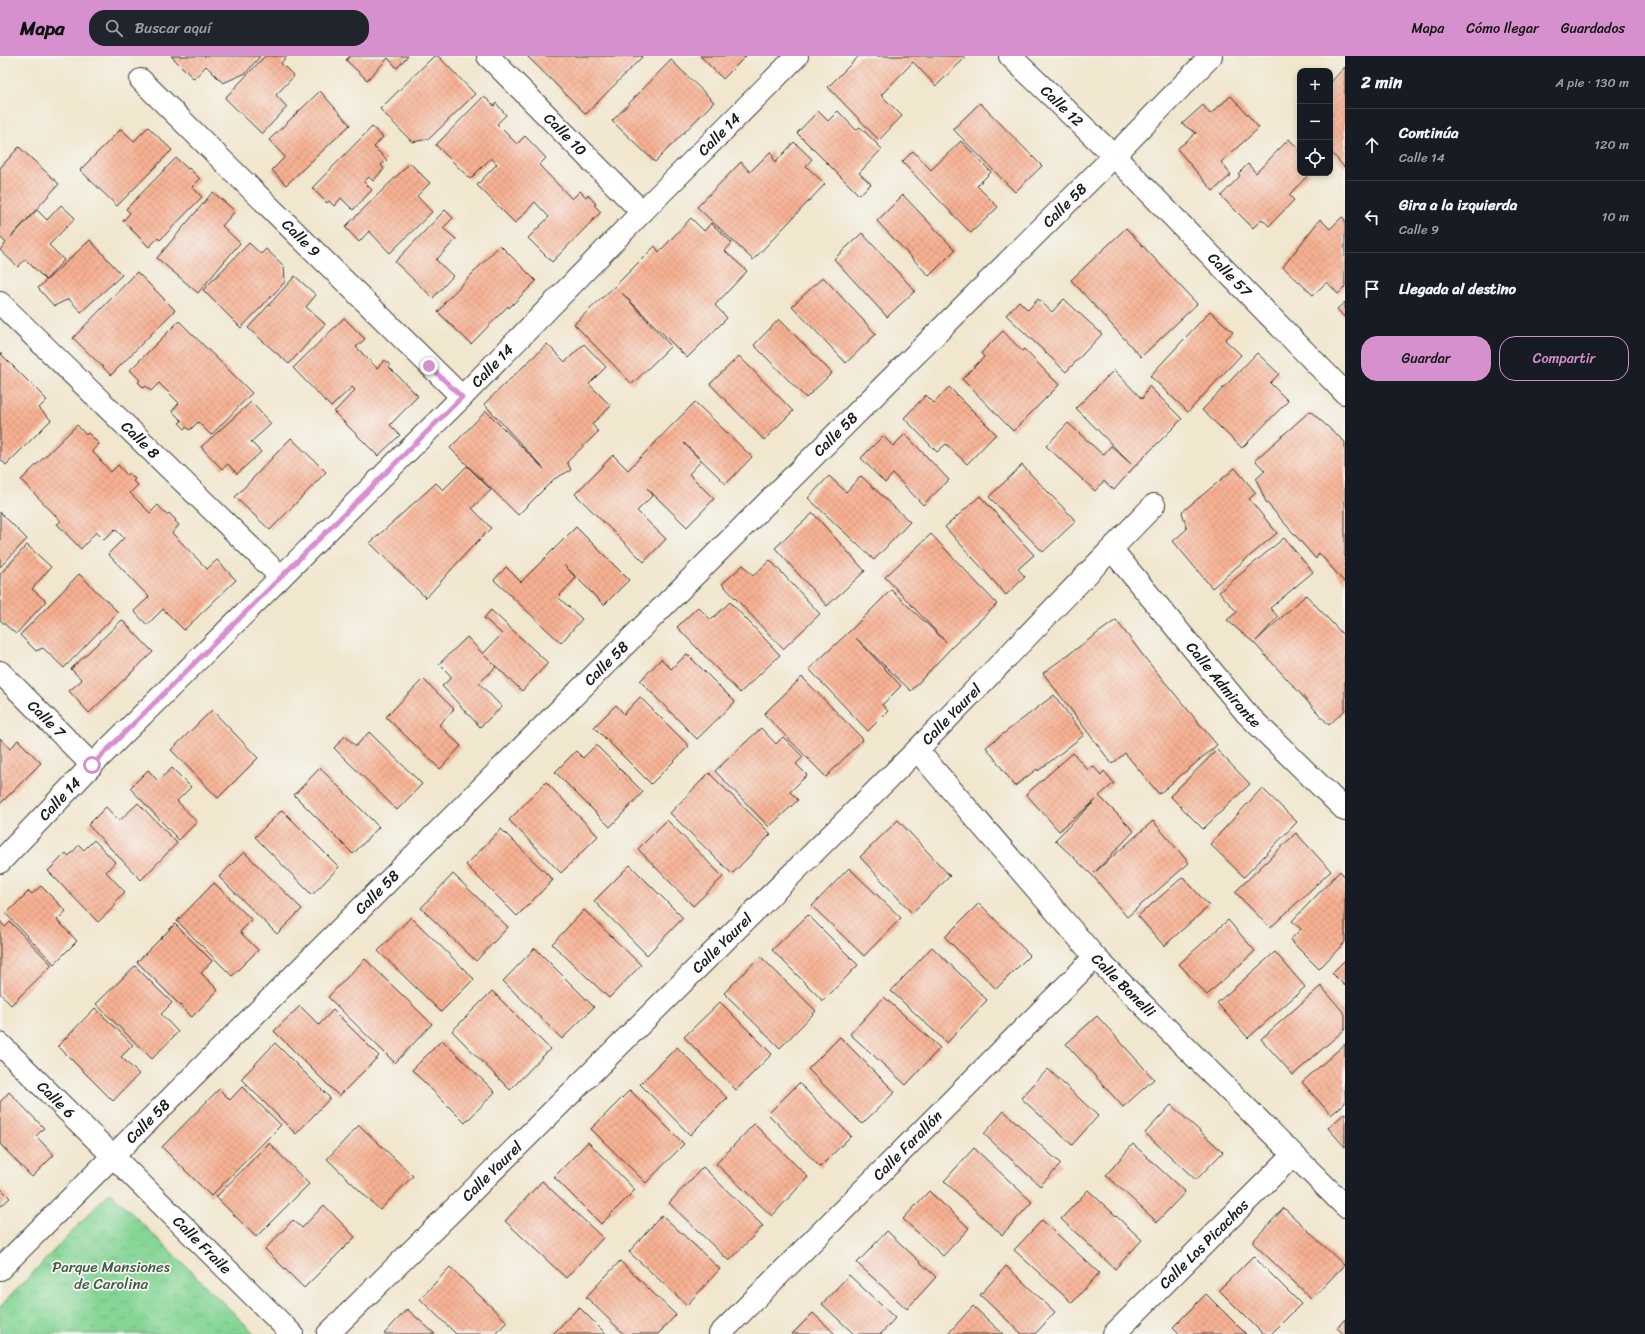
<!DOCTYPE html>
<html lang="es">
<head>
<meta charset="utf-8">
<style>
  body { margin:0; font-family:Sriracha,sans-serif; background:#20242c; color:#f1f3f6 }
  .controls { position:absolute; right:12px; top:12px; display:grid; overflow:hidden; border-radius:8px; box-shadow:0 2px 6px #0003 }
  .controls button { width:36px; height:36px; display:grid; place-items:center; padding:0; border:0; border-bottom:1px solid #363941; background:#171b24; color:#f1f3f6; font:20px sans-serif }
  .stop { position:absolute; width:12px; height:12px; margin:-9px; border:3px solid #d690ce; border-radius:50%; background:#fff }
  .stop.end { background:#d690ce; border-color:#fff; box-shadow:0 1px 4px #0008 }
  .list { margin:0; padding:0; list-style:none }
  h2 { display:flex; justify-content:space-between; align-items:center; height:52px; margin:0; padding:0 16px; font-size:17px }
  h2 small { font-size:13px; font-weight:400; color:#9ea1a6 }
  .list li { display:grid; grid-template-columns:26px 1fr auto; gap:12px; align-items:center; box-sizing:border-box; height:72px; padding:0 16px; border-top:1px solid #363941 }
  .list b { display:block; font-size:15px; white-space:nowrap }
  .list p { margin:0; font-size:13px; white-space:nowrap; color:#9ea1a6 }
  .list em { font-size:13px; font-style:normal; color:#9ea1a6 }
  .actions { display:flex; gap:8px; padding:12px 16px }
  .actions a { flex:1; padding:9px 0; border:1px solid #d690ce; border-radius:16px; text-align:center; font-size:14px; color:#d690ce }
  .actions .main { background:#d690ce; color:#111 }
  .icon { flex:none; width:22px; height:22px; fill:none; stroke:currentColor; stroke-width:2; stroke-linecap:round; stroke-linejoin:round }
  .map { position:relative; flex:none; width:1345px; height:1278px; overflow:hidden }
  header { display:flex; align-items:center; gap:24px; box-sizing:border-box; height:56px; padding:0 20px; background:#d690ce; color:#111 }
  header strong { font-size:19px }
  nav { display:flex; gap:22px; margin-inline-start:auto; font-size:14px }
  .search { width:280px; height:36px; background:#20242c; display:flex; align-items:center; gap:10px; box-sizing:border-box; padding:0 14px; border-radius:16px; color:#9ea1a6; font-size:15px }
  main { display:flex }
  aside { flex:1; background:#171b24 }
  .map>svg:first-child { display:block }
  .park { fill:url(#park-crowns); stroke:#507858 }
  .building { fill:url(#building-cross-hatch) }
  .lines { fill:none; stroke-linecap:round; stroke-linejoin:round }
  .minor-casing { stroke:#3c3a37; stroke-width:24 }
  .minor { stroke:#fff; stroke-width:22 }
  .route { stroke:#d690ce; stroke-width:5 }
  .labels { text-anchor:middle; stroke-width:3.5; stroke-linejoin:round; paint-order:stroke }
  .street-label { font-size:15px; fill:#1c1c1c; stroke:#f6f6f2 }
  .park-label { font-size:15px; fill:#415d46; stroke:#f6f6f2 }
</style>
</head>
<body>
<header>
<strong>Mapa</strong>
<div class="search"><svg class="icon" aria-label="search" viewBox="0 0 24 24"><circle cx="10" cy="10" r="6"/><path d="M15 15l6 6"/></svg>Buscar aquí</div>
<nav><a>Mapa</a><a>Cómo llegar</a><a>Guardados</a></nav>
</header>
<main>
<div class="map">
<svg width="1345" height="1278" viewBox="0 0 1345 1278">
  <defs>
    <pattern id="park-crowns" width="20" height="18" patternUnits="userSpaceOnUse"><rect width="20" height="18" fill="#85d595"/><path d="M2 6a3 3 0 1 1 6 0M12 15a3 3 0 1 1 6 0" fill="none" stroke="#72b680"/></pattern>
    <pattern id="building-cross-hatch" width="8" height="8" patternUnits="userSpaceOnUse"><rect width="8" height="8" fill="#f7b092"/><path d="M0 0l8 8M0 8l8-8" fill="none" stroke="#d3977d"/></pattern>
  </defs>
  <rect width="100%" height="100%" fill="#f6f6f2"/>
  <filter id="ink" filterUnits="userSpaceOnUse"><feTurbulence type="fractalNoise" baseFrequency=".025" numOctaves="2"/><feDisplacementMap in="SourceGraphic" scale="8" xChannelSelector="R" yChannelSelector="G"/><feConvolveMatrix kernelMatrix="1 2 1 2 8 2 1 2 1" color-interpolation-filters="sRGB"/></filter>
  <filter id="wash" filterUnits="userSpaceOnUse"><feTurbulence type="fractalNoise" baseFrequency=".012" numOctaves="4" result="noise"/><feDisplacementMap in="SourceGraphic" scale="16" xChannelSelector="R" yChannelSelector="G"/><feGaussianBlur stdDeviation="0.9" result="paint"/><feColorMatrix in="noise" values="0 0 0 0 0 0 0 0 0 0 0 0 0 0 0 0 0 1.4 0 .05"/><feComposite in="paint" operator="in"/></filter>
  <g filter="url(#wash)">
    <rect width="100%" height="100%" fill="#f1e6ce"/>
    <!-- park -->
    <path class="park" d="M110,1136L255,1278H0V1251Z"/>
    <g id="blocks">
      <!-- building -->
      <path class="building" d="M171,0H260L246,17L223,27L206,10L194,23Z
        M265,0H287L281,7L294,20L276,39L287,51L262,78L225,42Z
        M350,0H408L397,12L388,2L367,24L346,4Z
        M434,0H438L475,38L429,83L412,86L380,53Z
        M527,0H643L586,58Z
        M700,0H746L723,23Z
        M859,0H962L965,2L936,30L913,6L881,39L902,60L879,84L828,31Z
        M671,4L714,46L655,106L612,65Z
        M1345,11V112L1330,95V27Z
        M320,35L350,69L286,129L272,114L285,101L269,84Z
        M484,40L494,50L496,47L506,59L497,68L517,88L525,80L546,102L539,109L572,143L580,135L586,141L588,139L596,148L594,149L601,156L552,206L528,182L549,161L535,146L515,167L477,129L497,108L491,102L470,123L436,89Z
        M1231,40L1259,72L1221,106L1231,119L1213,135L1177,93L1196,77L1182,68L1203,49L1210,58Z
        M980,47L1042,110L1015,136L953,73Z
        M818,55L828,65L838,55L856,74L860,71L882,93L859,117L871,128L859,139L797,77Z
        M148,71L172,94L117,150L80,114L121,73L134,85Z
        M372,71L383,81L374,91L387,104L381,109L384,113L373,125L369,121L364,126L372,134L353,154L341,142L334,150L329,145L327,147L312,132Z
        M1289,83L1300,95V117H1310L1289,139L1294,144L1269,170L1262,163L1253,172L1221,140L1240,120L1238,118L1248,108L1256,117Z
        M961,85L991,116L977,130L998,151L971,177L902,106L913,95L931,114Z
        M794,86L812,103L806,110L825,128L753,204L697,151L741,106L750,116L771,95L775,107Z
        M19,91L59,128L11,181L37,154L47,164L61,149L75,162L49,189L64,204L46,224L25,203L18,211L0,194L6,187L0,181V112Z
        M176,102L188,113L189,112L200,123L192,131L202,141L160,184L158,182L149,191L123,165L130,157L126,153Z
        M410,107L430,127L417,140L432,156L390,197L369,175L359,186L345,171Z
        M213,136L235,155L222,170L240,187L198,237L157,202Z
        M903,139L955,194L929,220L877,165Z
        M445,154L453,162L443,172L456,183L436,204L453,220L433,242L395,206Z
        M1342,161L1345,164V231L1338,238L1327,226L1313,239L1283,211L1320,163L1330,173Z
        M691,162L704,175L711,167L732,187L725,195L747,215L715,249L727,262L687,302L622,237L671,290L632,328L574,268L615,230L655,190L659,196Z
        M1126,172L1197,248L1141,301L1071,224Z
        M862,177L915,235L887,261L834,203Z
        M90,184L122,219L81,256L69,243L54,250L38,232Z
        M249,187L261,198L266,193L284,210L285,226L241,272L203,234Z
        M500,189L536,225L509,252L508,250L471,288L438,256L445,248L444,247Z
        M137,216L175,254L111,319L73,282Z
        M295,220L316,239L306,251L325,268L289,308L248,272Z
        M823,221L876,278L846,307L792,250Z
        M1038,243L1052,256L1064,243L1102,278L1066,316L1006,259L1019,245L1028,254Z
        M1345,246V262L1337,253Z
        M1210,255L1233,276L1225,284L1241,299L1188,356L1150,320Z
        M344,262L365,283L356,291L377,312L385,304L390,309L389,311L418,340L390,369L400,379L378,400L334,356L355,334L352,331L331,351L293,312Z
        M779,263L832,317L806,342L754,289Z
        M179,265L252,337L211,379L198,366L190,374L186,371L185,373L179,367L182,365L172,355L179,347L159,327L151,335L146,330L144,332L138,326L140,324L130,314Z
        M1003,275L1022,295L1024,293L1059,329L1013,375L962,323L984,301L981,297Z
        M547,288L565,306L584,288L606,311L589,328L611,350L592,368L598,376L567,406L571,414L554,423L518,459L450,392L486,355L544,413L484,348Z
        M0,297L47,344L39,352L51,364L6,409L0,403Z
        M1257,297L1279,318L1270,327L1288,345L1242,392L1202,354Z
        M739,300L793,355L764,384L710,328Z
        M1114,314L1142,343L1149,330L1182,363L1134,411L1114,434L1104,425L1095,435L1046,390L1068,367L1103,399L1111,390L1131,408L1076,352Z
        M949,331L996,378L967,408L946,388L937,396L904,362L926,339L934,347Z
        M251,346L271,368L251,386L261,396L237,418L228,408L222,413L201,391Z
        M695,346L752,401L726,428L684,387L701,405L689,418L714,443L687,471L647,432L653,439L637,455L666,483L644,506L575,438L613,399L628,414Z
        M1310,355L1345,386V527L1319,497L1316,503L1266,446L1256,423L1265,415L1255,404Z
        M77,369L86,379L88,377L99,388L92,395L111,416L118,409L127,419L129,417L135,423L133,425L138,429L130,437L150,457L158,449L167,459L169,457L176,464L175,465L179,469L172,477L207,513L217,504L236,524L184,574L163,553L147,569L134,555L149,541L108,498L124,482L115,473L104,484L96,476L81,493L57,468L61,465L21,424Z
        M905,378L949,424L923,449L893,418L885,427L861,402L883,380L893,390Z
        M291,382L326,416L270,474L235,441Z
        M1022,409L1076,465L1043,496L989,441Z
        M467,410L491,434L472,452L491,472L469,494L426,542L370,487L436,427L443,434Z
        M1235,412L1256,437L1249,443L1277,477L1212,532L1173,485L1187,473L1182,456Z
        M829,420L846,436L861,420L910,466L874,504L808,442Z
        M980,440L1034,499L1018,513L1025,521L1006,539L945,471Z
        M0,456L27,483L0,511Z
        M813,457L865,515L827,550L775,492Z
        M576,471L629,524L604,549L564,509L576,522L558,541L582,563L561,587L494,524L506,511L521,526Z
        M931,478L997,548L951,592L911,635L856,582L901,630L882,649L888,655L868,675L809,613L850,575L891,534L946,586L885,521Z
        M1284,482L1313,516L1270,552L1278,561L1256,585L1306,539L1345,581V654L1329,669L1254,587L1227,564L1237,556L1219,536Z
        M27,489L51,511L32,533L46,545L16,578L0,564V518Z
        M770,504L820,558L783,593L722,528L743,509L753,520Z
        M79,518L118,556L64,612L43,592L36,595L20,579Z
        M730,546L780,599L740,637L677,571L698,551L711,564Z
        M491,554L548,607L522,635L485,600L496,611L479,627L502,651L480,671L442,630L452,621L439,608L467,581L483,598L502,578L484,562Z
        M122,564L153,596L89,657L69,635L82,624L71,613Z
        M1116,564L1145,602L1217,689L1159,738L1125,697L1112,708L1043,617Z
        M687,598L735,646L697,683L640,625L661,603L671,613Z
        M802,621L863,683L826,721L764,658Z
        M423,623L454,653L439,669L461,690L440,713L386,661Z
        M1054,639L1084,679L1038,715L1037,713L1015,730L986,691Z
        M640,641L689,690L651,728L594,671L616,649L624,658Z
        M212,654L258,702L218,742L171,694Z
        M761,672L776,688L783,681L803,701L796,708L807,719L790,736L798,744L769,771L715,715Z
        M369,676L422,728L397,754L334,692L345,680L356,690Z
        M0,682L10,693L18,684L41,707L0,748Z
        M596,689L643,736L610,771L555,716L576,695L583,702Z
        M1217,694L1250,728L1203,773L1170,740Z
        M1073,697L1088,714L1093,710L1101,719L1104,715L1114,727L1099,740L1134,775L1094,817L1153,765L1189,807L1127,861L1092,819L1055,784L1096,744L1059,775L1026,738Z
        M172,712L191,731L177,745L197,766L179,784L130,732L148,714L158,725Z
        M320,712L379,771L353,798L294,739Z
        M709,717L771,778L732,818L670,757Z
        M546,726L598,780L561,817L509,764Z
        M1262,732L1297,766L1244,821L1210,788Z
        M138,747L177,787L141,824L88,769L106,751L119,765Z
        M282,754L339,811L312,839L255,781Z
        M667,764L723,821L693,850L638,793Z
        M898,764L950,820L912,857L860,801Z
        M501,773L553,824L517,860L466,809Z
        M1296,777L1331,815L1270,872L1235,836Z
        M94,784L115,806L106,816L125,836L114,846L116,849L98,866L48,815L66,797L69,800L79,789L84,794Z
        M244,796L302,853L277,878L219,821Z
        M630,809L683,862L647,899L594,845Z
        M849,812L901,862L864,900L812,850Z
        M1340,815L1345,821V886L1319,913L1290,884L1301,873L1292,865Z
        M453,818L508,871L476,905L421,852Z
        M1183,821L1209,850L1164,890L1138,860Z
        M214,827L252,864L240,876L258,894L232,920L177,865Z
        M41,830L66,855L57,864L77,885L54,908L6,858L29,835L32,838Z
        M979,847L1030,899L996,933L945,881Z
        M584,854L641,909L609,942L552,888Z
        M808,859L858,909L823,945L772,894Z
        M411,861L474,923L441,956L378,895Z
        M1228,864L1255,895L1207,939L1179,908Z
        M0,865L5,871L10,866L52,909L11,949L0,937Z
        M175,868L212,905L201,917L218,934L192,961L137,906Z
        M932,891L987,944L947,987L891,935Z
        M535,892L594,951L562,983L503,925Z
        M1275,896L1305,931L1248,982L1217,947Z
        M760,900L816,955L780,992L724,937Z
        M365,903L432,968L395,1007L328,941Z
        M1345,904V930L1332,917Z
        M135,910L172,947L161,958L178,976L152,1003L96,948Z
        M1321,930L1345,958V973L1293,1019L1261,983Z
        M492,935L550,993L510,1034L452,975Z
        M884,941L940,992L906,1029L850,978Z
        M720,946L772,998L736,1034L684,981Z
        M300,950L319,969L333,954L379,1000L339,1040L274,975Z
        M95,952L133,989L121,1001L139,1018L113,1045L58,990Z
        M1097,960L1154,1023L1123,1051L1066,988Z
        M840,981L895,1036L862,1068L808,1013Z
        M442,984L495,1036L465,1067L412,1014Z
        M275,987L330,1042L296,1078L241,1023Z
        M1345,988V1047L1331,1059L1302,1026Z
        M677,991L727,1042L690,1079L640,1028Z
        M1048,1013L1098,1060L1072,1089L1021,1042Z
        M799,1027L851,1080L820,1111L768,1058Z
        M242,1031L281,1069L211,1140L162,1091L219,1033L230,1044Z
        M630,1034L684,1088L646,1127L591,1073Z
        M9,1036L44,1072L36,1080L54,1099L32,1121L0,1088V1046Z
        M1171,1049L1223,1096L1196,1124L1145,1077Z
        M1004,1055L1061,1108L1040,1130L984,1078Z
        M1345,1057V1091L1328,1072Z
        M754,1068L808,1121L772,1160L716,1108Z
        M359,1069L413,1120L380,1154L327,1103Z
        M588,1086L635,1134L601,1168L554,1121Z
        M269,1087L309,1128L256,1181L216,1141Z
        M1133,1088L1185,1136L1157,1166L1106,1119Z
        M974,1092L1032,1146L1002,1179L944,1125Z
        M703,1111L763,1170L729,1205L669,1147Z
        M542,1125L603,1182L566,1222L505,1165Z
        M0,1132L10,1142L0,1151Z
        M1088,1134L1142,1184L1115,1213L1061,1163Z
        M929,1135L969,1172L943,1200L903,1163Z
        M324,1149L355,1181L304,1232L265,1193L293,1164L302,1172Z
        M1284,1152L1344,1209L1312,1243L1252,1186Z
        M662,1159L720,1213L687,1249L629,1196Z
        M1042,1164L1099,1217L1072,1247L1014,1194Z
        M887,1175L936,1221L907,1253L857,1207Z
        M1253,1200L1301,1248L1271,1278H1263L1219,1234Z
        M620,1205L676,1259L658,1278H624L586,1241Z
        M1006,1210L1055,1256L1035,1278H1022L980,1239Z
        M450,1211L507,1266L495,1278H456L420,1243Z
        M849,1219L895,1262L881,1278H854L822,1248Z
        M1206,1238L1246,1278H1180L1173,1271Z
        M973,1250L1003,1278H948Z
        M579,1251L606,1278H553Z
        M407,1253L435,1278H384Z
        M813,1257L835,1278H792Z
        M1345,1263V1278H1344L1337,1272Z"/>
    </g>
  </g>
  <g filter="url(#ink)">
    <use href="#blocks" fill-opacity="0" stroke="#3c3a37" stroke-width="1"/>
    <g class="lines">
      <!-- minor casing -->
      <g class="minor-casing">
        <g id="minor">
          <path id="s1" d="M488,0L642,156"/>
          <path id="s2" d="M1010,0L1114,100L1345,337"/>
          <path id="s3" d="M141,24L462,341"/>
          <path id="s4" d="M0,247L281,521"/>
          <path id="s5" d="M1112,494L1247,658L1345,754"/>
          <path id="s6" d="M0,616L92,709"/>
          <path id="s7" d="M917,694L1095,901L1345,1150"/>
          <path id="s8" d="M0,806L92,709L462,341L648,150L797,0"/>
          <path id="s9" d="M0,988L292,1278"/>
          <path id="s10" d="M0,1213L1114,100L1211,0"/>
          <path id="s11" d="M328,1278L917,694L1154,449"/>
          <path id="s12" d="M720,1278L1095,901"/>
          <path id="s13" d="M1114,1278L1293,1099"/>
        </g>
      </g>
      <!-- minor -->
      <use href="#minor" class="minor"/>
    </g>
  </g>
  <g class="lines" filter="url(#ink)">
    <!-- route -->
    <path class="route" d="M92,709L462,341L429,310"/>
  </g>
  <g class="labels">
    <!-- street labels -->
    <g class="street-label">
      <text dy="5" stroke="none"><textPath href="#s2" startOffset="72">Calle 12</textPath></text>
      <text dy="5" stroke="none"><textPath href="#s1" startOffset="110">Calle 10</textPath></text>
      <text dy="5" stroke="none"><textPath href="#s8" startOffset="1023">Calle 14</textPath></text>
      <text dy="5" stroke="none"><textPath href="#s10" startOffset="1505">Calle 58</textPath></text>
      <text dy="5" stroke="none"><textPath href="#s3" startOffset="225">Calle 9</textPath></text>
      <text dy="5" stroke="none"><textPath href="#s2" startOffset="310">Calle 57</textPath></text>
      <text dy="5" stroke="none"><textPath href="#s8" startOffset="699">Calle 14</textPath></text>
      <text dy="5" stroke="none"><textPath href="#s10" startOffset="1181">Calle 58</textPath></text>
      <text dy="5" stroke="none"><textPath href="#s4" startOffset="196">Calle 8</textPath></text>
      <text dy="5" stroke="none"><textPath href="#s10" startOffset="857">Calle 58</textPath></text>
      <text dy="5" stroke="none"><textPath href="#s5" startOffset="175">Calle Admirante</textPath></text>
      <text dy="5" stroke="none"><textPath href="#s11" startOffset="879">Calle Yaurel</textPath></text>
      <text dy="5" stroke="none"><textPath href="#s6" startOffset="66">Calle 7</textPath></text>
      <text dy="5" stroke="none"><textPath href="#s8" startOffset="87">Calle 14</textPath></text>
      <text dy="5" stroke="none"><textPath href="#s10" startOffset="533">Calle 58</textPath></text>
      <text dy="5" stroke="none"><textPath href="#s11" startOffset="555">Calle Yaurel</textPath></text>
      <text dy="5" stroke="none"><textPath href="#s7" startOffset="313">Calle Bonelli</textPath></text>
      <text dy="5" stroke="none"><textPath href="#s9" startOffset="79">Calle 6</textPath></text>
      <text dy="5" stroke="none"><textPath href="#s10" startOffset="209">Calle 58</textPath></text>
      <text dy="5" stroke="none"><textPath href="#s12" startOffset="266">Calle Farallón</textPath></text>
      <text dy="5" stroke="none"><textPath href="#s11" startOffset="231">Calle Yaurel</textPath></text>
      <text dy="5" stroke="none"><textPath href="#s13" startOffset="127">Calle Los Picachos</textPath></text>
      <text dy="5" stroke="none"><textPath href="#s9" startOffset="285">Calle Fraile</textPath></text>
    </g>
    <!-- park labels -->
    <g class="park-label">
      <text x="111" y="1216">Parque Mansiones<tspan x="111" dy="17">de Carolina</tspan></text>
    </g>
  </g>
</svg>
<div class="controls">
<button>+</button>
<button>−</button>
<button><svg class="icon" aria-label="locate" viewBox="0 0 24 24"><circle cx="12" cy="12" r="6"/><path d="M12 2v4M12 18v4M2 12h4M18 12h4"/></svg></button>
</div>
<div class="stop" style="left:92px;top:709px"></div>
<div class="stop end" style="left:429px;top:310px"></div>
</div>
<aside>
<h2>2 min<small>A pie · 130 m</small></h2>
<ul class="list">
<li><svg class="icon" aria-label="ahead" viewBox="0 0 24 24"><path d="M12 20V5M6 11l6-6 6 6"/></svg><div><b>Continúa</b><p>Calle 14</p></div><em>120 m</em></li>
<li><svg class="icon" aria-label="left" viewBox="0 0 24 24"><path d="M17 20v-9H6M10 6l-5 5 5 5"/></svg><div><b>Gira a la izquierda</b><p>Calle 9</p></div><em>10 m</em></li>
<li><svg class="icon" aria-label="arrive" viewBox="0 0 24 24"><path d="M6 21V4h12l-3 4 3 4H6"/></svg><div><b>Llegada al destino</b></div></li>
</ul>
<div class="actions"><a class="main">Guardar</a><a>Compartir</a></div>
</aside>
</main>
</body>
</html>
